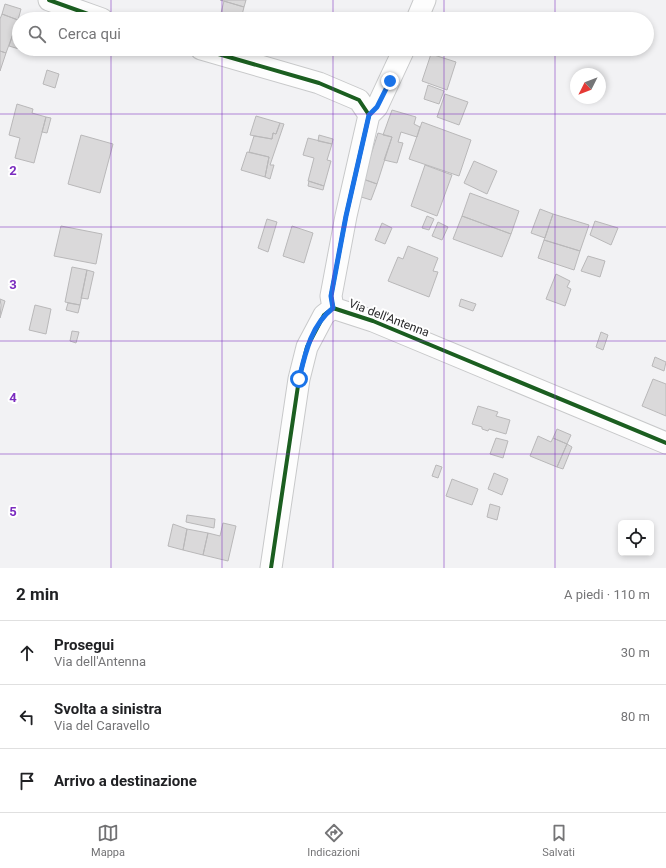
<!DOCTYPE html>
<html lang="it">
<head>
<meta charset="utf-8">
<style>
  body { margin:0; font-family:Roboto,sans-serif; background:#f2f2f2; color:#202124 }
  .controls { position:absolute; right:12px; bottom:12px; display:grid; overflow:hidden; border-radius:6px; box-shadow:0 2px 6px #0003 }
  .controls button { width:36px; height:36px; display:grid; place-items:center; padding:0; border:0; border-bottom:1px solid #e0e0e0; background:#fff; color:#202124; font:20px sans-serif }
  .compass { position:absolute; left:570px; top:68px; width:36px; height:36px; border-radius:50%; background:#fff; box-shadow:0 2px 6px #0003; rotate:228deg }
  .stop { position:absolute; width:12px; height:12px; margin:-9px; border:3px solid #1a73e8; border-radius:50%; background:#fff }
  .stop.end { background:#1a73e8; border-color:#fff; box-shadow:0 1px 4px #0008 }
  .list { margin:0; padding:0; list-style:none }
  h2 { display:flex; justify-content:space-between; align-items:center; height:52px; margin:0; padding:0 16px; font-size:17px }
  h2 small { font-size:13px; font-weight:400; color:#757577 }
  .list li { display:grid; grid-template-columns:26px 1fr auto; gap:12px; align-items:center; box-sizing:border-box; height:64px; padding:0 16px; border-top:1px solid #e0e0e0 }
  .list b { display:block; font-size:15px; white-space:nowrap }
  .list p { margin:0; font-size:13px; white-space:nowrap; color:#757577 }
  .list em { font-size:13px; font-style:normal; color:#757577 }
  .icon { flex:none; width:22px; height:22px; fill:none; stroke:currentColor; stroke-width:2; stroke-linecap:round; stroke-linejoin:round }
  .map { position:relative; flex:none; width:666px; height:568px; overflow:hidden }
  .search { position:absolute; background:#fff; box-shadow:0 2px 6px #0003; left:12px; right:12px; top:12px; height:44px; display:flex; align-items:center; gap:10px; box-sizing:border-box; padding:0 14px; border-radius:22px; color:#757577; font-size:15px }
  .sheet { height:244px; background:#fff }
  nav { display:flex; justify-content:space-around; align-items:center; box-sizing:border-box; height:56px; border-top:1px solid #e0e0e0; background:#fff; font-size:11px; color:#757577 }
  nav a { display:grid; justify-items:center; gap:2px }
  nav .on { color:#717173 }
  .map>svg:first-child { display:block }
  .building { fill:#dad9da; stroke:#b9b8b9 }
  .lines { fill:none; stroke-linecap:round; stroke-linejoin:round }
  .minor-casing { stroke:#c8c9ca; stroke-width:23 }
  .minor { stroke:#fdfdfd; stroke-width:21 }
  .cycleway-casing { stroke:#fff; stroke-width:6 }
  .cycleway { stroke:#1b5e20; stroke-width:4 }
  .route { stroke:#1a73e8; stroke-width:5 }
  .grid { fill:none; stroke:#7b2cbf; stroke-width:1; stroke-opacity:0.55 }
  .labels { text-anchor:middle; stroke-width:4; stroke-linejoin:round; paint-order:stroke }
  .street-label { font-size:12px; fill:#2c2c2d; stroke:#fff }
  .grid-label { font-size:13px; text-anchor:middle; font-weight:bold; fill:#7b2cbf; stroke:#fff; stroke-width:4; stroke-linejoin:round; paint-order:stroke }
</style>
</head>
<body>
<div class="map">
<svg width="666" height="568" viewBox="0 0 666 568">
  <rect width="100%" height="100%" fill="#f2f2f4"/>
  <!-- building -->
  <path class="building" d="M220,0H246L244,7Z
    M224,1L244,7L241,19L220,17Z
    M5,4L21,9L18,20L2,14Z
    M2,14L18,20L6,53L0,51V19Z
    M13,34L19,36V49L9,46Z
    M19,49H35L33,55Z
    M0,51L6,53L0,71Z
    M431,54L456,62L447,90L422,81Z
    M47,70L59,74L55,88L43,84Z
    M428,85L444,91L439,104L424,99Z
    M445,94L468,102L459,125L437,117Z
    M17,104L33,109L32,113L46,117L34,163L15,158L20,138L9,135Z
    M392,110L416,117L414,124L420,127L417,137L401,132L398,142L403,143L397,163L384,160L392,137L383,135Z
    M256,116L280,123L276,134L273,133L272,139L250,135Z
    M46,117L51,118L47,133L42,132Z
    M422,122L471,140L459,176L409,159Z
    M280,123L284,124L270,165H274L270,179L265,177L269,157L249,152L254,136L272,139L273,133L276,134Z
    M378,133L392,137L377,184L363,179Z
    M81,135L113,144L100,193L68,184Z
    M319,135L333,139L332,144L318,141Z
    M308,138L332,144L327,160L331,161L324,186L308,181L314,158L303,155Z
    M247,152L269,157L265,177L241,170Z
    M474,161L497,171L487,194L464,183Z
    M425,165L452,175L437,216L411,206Z
    M363,179L377,184L371,200L358,196Z
    M309,181L324,186L323,190L308,186Z
    M470,193L519,211L511,234L462,216Z
    M540,209L553,214L545,238L531,233Z
    M553,214L589,225L580,251L544,240Z
    M427,216L434,219L429,230L422,228Z
    M462,216L511,234L502,257L453,239Z
    M267,219L277,222L268,252L258,248Z
    M595,221L618,228L611,245L590,235Z
    M438,222L448,227L442,240L432,236Z
    M382,223L392,228L385,244L375,240Z
    M61,226L102,234L96,264L54,256Z
    M292,226L313,233L304,263L283,256Z
    M544,240L580,251L574,270L538,258Z
    M408,246L438,258L433,271L438,272L429,297L388,281L398,257L403,259Z
    M588,256L605,261L600,277L581,271Z
    M72,267L87,270L80,305L65,302Z
    M87,270L94,272L88,299L81,298Z
    M556,274L570,281L567,287L571,289L565,306L546,299Z
    M0,299L5,301L0,318L1,305Z
    M461,299L476,304L473,311L459,306Z
    M68,303L80,305L78,313L66,310Z
    M35,305L51,309L46,334L29,330Z
    M72,331L79,332L76,343L70,341Z
    M601,332L608,335L603,350L596,347Z
    M655,357L666,362L664,371L652,366Z
    M653,379L666,384V416L642,406Z
    M478,406L498,412L496,416L510,420L506,434L489,429L488,431L482,429V427L472,424Z
    M557,429L571,435L567,444L553,438Z
    M538,436L551,442L553,438L567,444L557,467L530,456Z
    M496,438L508,441L503,458L490,454Z
    M567,444L572,447L563,469L557,467Z
    M436,465L442,467L438,478L432,476Z
    M494,473L508,479L502,495L488,489Z
    M452,479L478,489L472,505L446,496Z
    M490,504L500,507L497,520L487,517Z
    M187,515L215,519L214,528L186,522Z
    M223,523L236,526L228,561L203,555L208,533L220,536Z
    M173,524L187,529L183,550L168,546Z
    M187,529L208,533L203,555L183,550Z"/>
  <g class="lines">
    <!-- minor casing -->
    <g class="minor-casing">
      <path id="minor" d="M49,0L102,19
        M417,19L425,0
        M201,49L319,83L359,100L369,115
        M333,308L331,296L346,216L369,115L377,107L404,49
        M271,568L299,379L307,347L324,315L333,308L373,321L666,443"/>
    </g>
    <!-- minor -->
    <use href="#minor" class="minor"/>
    <!-- cycleway casing -->
    <g class="cycleway-casing">
      <path id="cycleway" d="M49,0L102,19
        M201,49L319,83L359,100L369,115L346,216L331,296L333,308
        M271,568L299,379L307,347L324,315L333,308L373,321L666,443"/>
    </g>
    <!-- cycleway -->
    <use href="#cycleway" class="cycleway"/>
  </g>
  <g class="lines">
    <!-- route -->
    <path class="route" d="M299,379C305,354 311,325 333,308L331,296L346,216L369,115L377,107L390,81"/>
  </g>
  <!-- grid -->
  <path class="grid" d="M111,0V19M222,0V19M333,0V19M444,0V19M555,0V19M111,49V568M222,49V568M333,49V568M444,49V568M555,49V568M0,114H666M0,227H666M0,341H666M0,454H666"/>
  <g class="labels">
    <!-- street labels -->
    <g class="street-label">
      <text transform="translate(389 318) rotate(21)" y="4">Via dell'Antenna</text>
    </g>
  </g>
  <g class="grid-label">
    <text x="13" y="175">2</text>
    <text x="13" y="289">3</text>
    <text x="13" y="402">4</text>
    <text x="13" y="516">5</text>
  </g>
</svg>
<div class="controls">
<button><svg class="icon" aria-label="locate" viewBox="0 0 24 24"><circle cx="12" cy="12" r="6"/><path d="M12 2v4M12 18v4M2 12h4M18 12h4"/></svg></button>
</div>
<svg class="compass" viewBox="-18 -18 36 36"><path d="M0-13l5 13h-10z" fill="#e53935"/><path d="M0 13l5-13h-10z" fill="#757577"/></svg>
<div class="stop" style="left:299px;top:379px"></div>
<div class="stop end" style="left:390px;top:81px"></div>
<div class="search"><svg class="icon" aria-label="search" viewBox="0 0 24 24"><circle cx="10" cy="10" r="6"/><path d="M15 15l6 6"/></svg>Cerca qui</div>
</div>
<section class="sheet">
<h2>2 min<small>A piedi · 110 m</small></h2>
<ul class="list">
<li><svg class="icon" aria-label="ahead" viewBox="0 0 24 24"><path d="M12 20V5M6 11l6-6 6 6"/></svg><div><b>Prosegui</b><p>Via dell'Antenna</p></div><em>30 m</em></li>
<li><svg class="icon" aria-label="left" viewBox="0 0 24 24"><path d="M17 20v-9H6M10 6l-5 5 5 5"/></svg><div><b>Svolta a sinistra</b><p>Via del Caravello</p></div><em>80 m</em></li>
<li><svg class="icon" aria-label="arrive" viewBox="0 0 24 24"><path d="M6 21V4h12l-3 4 3 4H6"/></svg><div><b>Arrivo a destinazione</b></div></li>
</ul>
</section>
<nav>
<a class="on"><svg class="icon" aria-label="map" viewBox="0 0 24 24"><path d="M3 6l6-2 6 2 6-2v14l-6 2-6-2-6 2zM9 4v14M15 6v14"/></svg>Mappa</a>
<a><svg class="icon" aria-label="directions" viewBox="0 0 24 24"><path d="M12 3l9 9-9 9-9-9zM9 14v-3h6M13 9l2 2-2 2"/></svg>Indicazioni</a>
<a><svg class="icon" aria-label="saved" viewBox="0 0 24 24"><path d="M7 4h10v16l-5-4-5 4z"/></svg>Salvati</a>
</nav>
</body>
</html>
